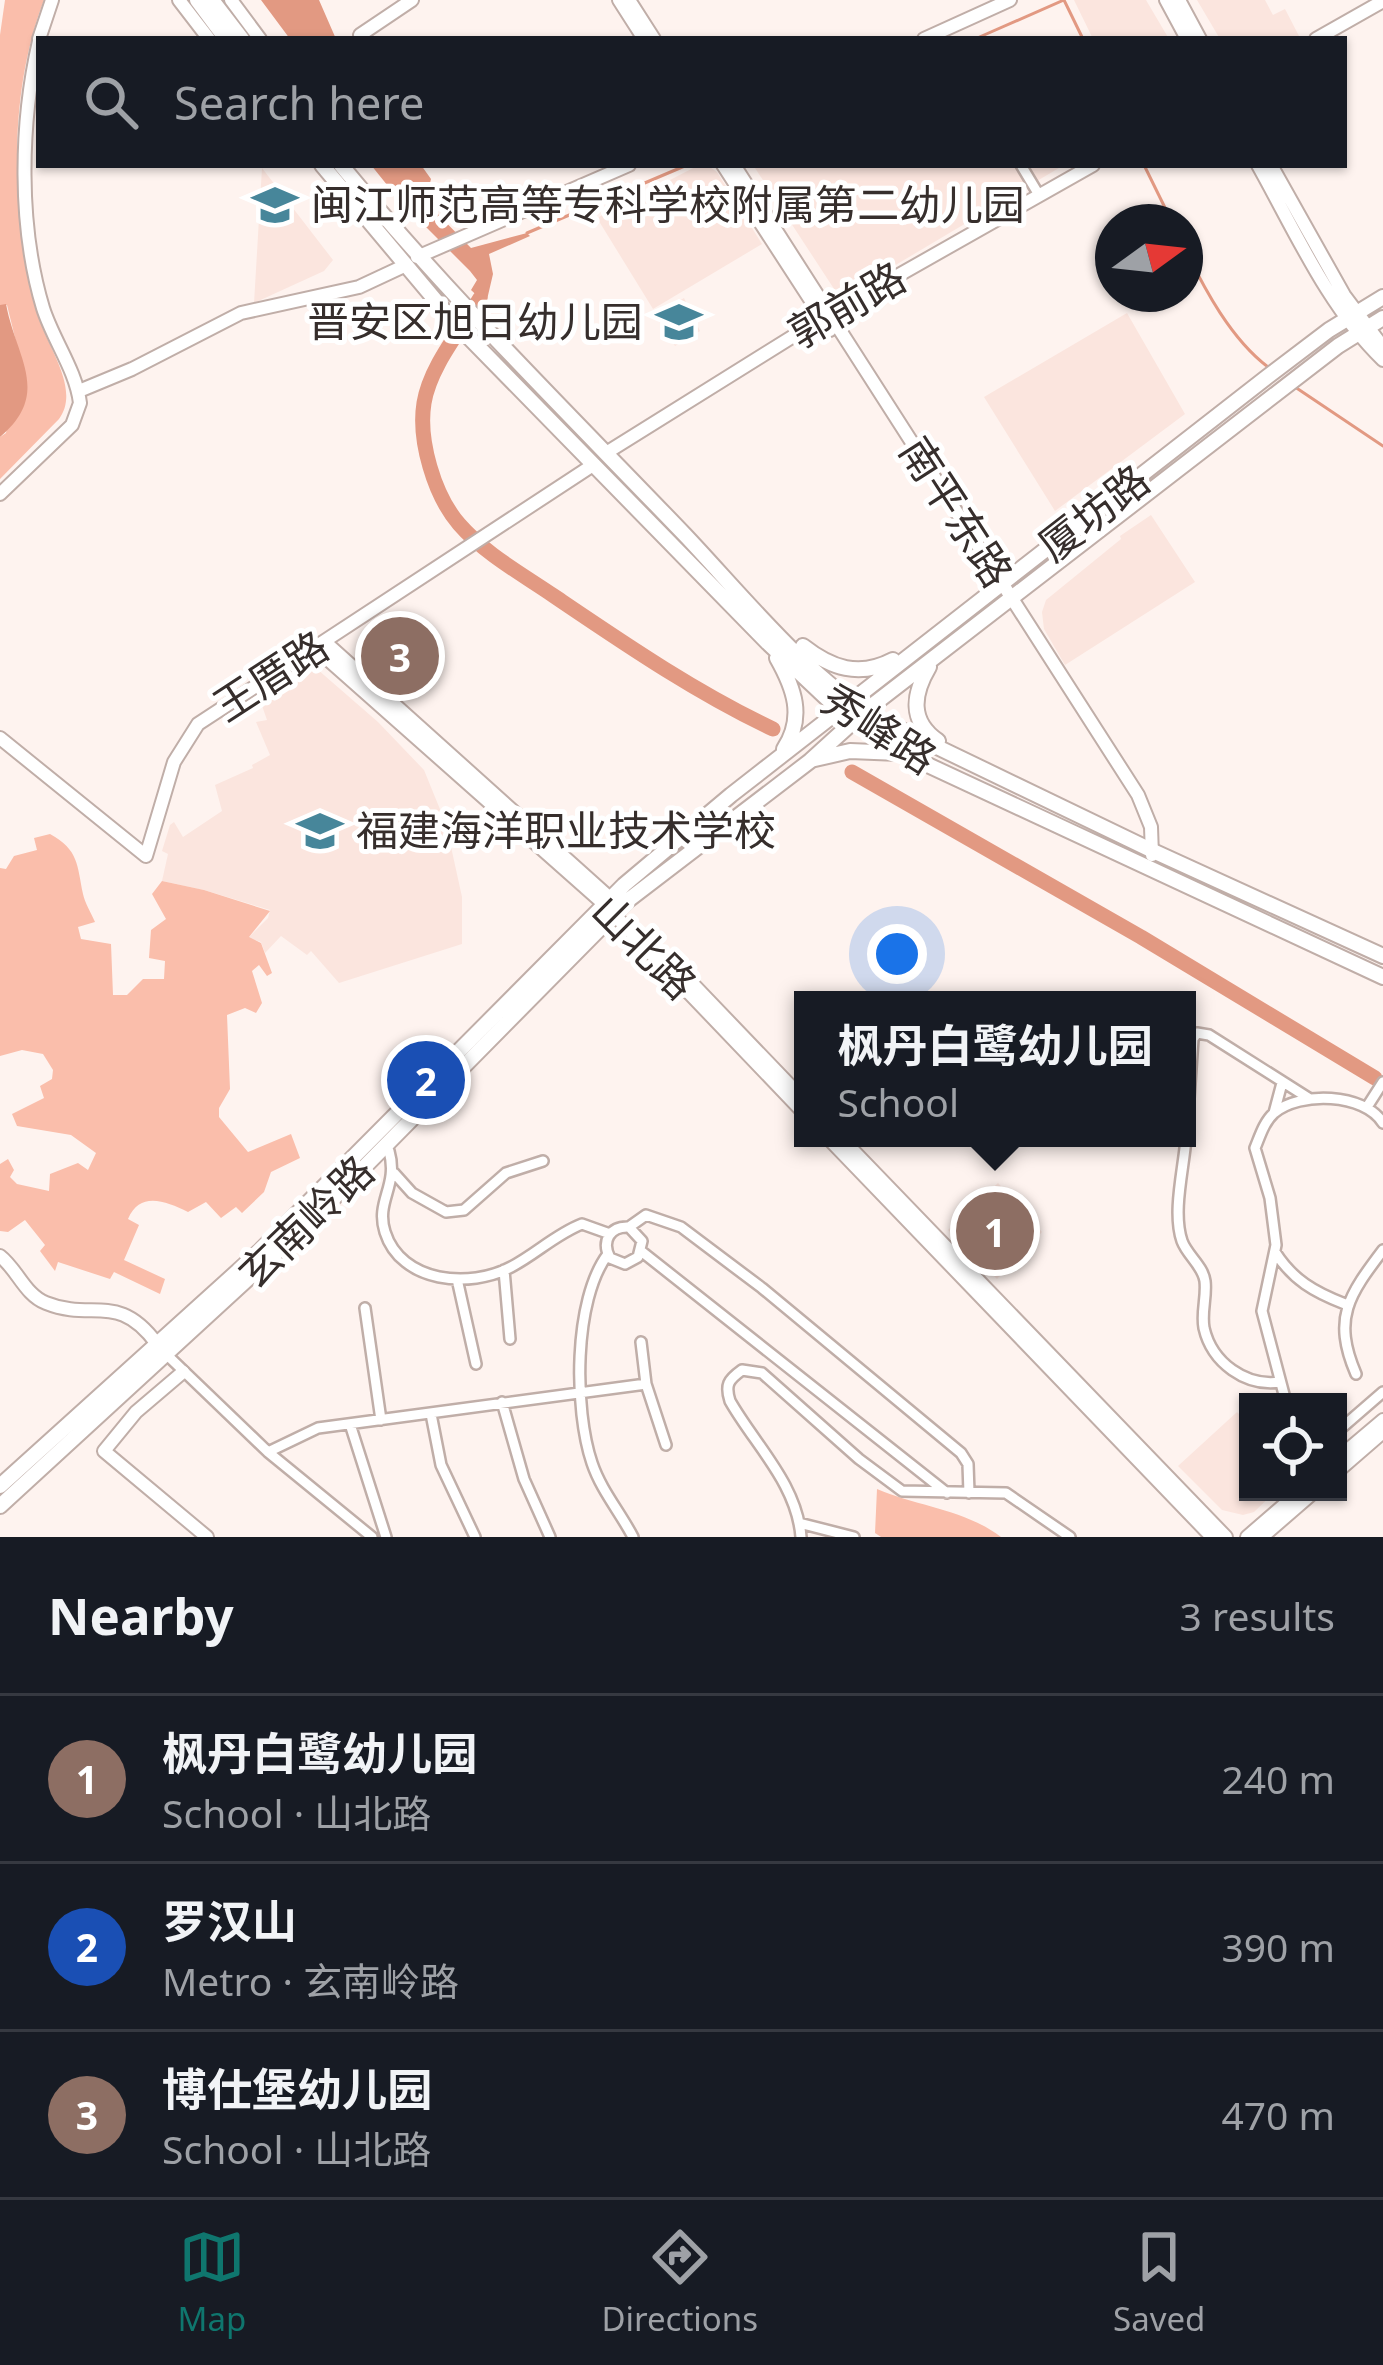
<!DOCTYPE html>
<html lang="en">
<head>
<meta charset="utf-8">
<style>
  body { margin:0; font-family:"Noto Sans","Noto Sans SC",sans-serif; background:#242831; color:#f1f3f6 }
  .controls { position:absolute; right:36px; bottom:36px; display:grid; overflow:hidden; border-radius:0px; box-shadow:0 3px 9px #0004 }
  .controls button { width:108px; height:108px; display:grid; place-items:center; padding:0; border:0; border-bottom:3px solid #363941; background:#171b24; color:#f1f3f6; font:60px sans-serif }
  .compass { position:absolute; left:1095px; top:204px; width:108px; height:108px; border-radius:50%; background:#171b24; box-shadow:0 3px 9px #0004; rotate:75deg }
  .you { position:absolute; left:897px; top:954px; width:42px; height:42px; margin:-30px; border:9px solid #fff; border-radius:50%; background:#1a73e8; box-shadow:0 0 0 18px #1a73e833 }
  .badge { display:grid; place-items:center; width:78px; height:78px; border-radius:50%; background:#0f766e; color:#fff; font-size:39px; font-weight:700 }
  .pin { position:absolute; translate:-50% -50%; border:6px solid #fff; box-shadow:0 3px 12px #0006 }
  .popup { position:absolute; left:794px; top:991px; width:402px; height:156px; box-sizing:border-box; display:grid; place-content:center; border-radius:0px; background:#171b24; filter:drop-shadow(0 3px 9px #0005); font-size:39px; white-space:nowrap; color:#9ea1a6 }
  .popup b { font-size:45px; color:#f1f3f6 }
  .popup::after { content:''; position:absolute; left:50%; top:100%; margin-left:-24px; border:24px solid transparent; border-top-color:#171b24 }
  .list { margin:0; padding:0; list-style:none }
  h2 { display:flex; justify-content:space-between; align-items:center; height:156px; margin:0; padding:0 48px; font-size:51px }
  h2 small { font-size:39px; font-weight:400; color:#9ea1a6 }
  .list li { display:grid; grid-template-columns:78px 1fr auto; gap:36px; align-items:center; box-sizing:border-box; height:168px; padding:0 48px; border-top:3px solid #363941 }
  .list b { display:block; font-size:45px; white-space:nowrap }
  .list p { margin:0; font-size:39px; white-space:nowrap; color:#9ea1a6 }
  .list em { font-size:39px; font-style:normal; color:#9ea1a6 }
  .icon { flex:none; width:66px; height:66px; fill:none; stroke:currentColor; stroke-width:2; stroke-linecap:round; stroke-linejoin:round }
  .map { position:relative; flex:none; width:1383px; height:1537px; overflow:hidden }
  .search { position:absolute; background:#171b24; box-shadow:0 3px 9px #0004; left:36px; right:36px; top:36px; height:132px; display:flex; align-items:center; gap:30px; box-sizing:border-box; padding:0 42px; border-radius:0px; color:#9ea1a6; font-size:45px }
  .sheet { height:660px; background:#171b24 }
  nav { display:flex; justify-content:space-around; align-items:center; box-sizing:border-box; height:168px; border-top:3px solid #363941; background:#171b24; font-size:33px; color:#9ea1a6 }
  nav a { display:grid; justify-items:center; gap:6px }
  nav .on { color:#0f766e }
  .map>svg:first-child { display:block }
  .built { fill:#fbe5de }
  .green { fill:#fabeab }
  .water { fill:#e29982 }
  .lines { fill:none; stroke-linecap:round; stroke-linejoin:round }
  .stream { stroke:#e29982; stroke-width:3 }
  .river { stroke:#e29982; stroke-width:15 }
  .street-casing { stroke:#c0aea8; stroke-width:14 }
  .secondary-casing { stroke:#c0aea8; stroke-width:16 }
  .primary-casing { stroke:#c0aea8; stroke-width:18 }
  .street { stroke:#fff; stroke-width:9 }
  .secondary { stroke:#fff; stroke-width:12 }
  .primary { stroke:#fff; stroke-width:14 }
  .labels { text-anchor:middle; stroke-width:10; stroke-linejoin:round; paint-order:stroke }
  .poi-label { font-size:42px; fill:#362e2c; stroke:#fff; text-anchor:start }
  .street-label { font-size:42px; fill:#362e2c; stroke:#fff }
</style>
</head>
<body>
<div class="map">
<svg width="1383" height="1537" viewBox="0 0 1383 1537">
  <rect width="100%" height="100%" fill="#fef3ef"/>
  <!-- built -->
  <path class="built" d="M1074,0H1146L1169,39H1093Z
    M1197,0H1265L1273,15L1285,9L1299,36L1220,39Z
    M707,165L717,172L762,244L653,309L597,218L695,167Z
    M753,165H1064L840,298Z
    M262,168L333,260L324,271L254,303Z
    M684,298L700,331L675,346L655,315Z
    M1127,313L1185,414L1055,511L984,397Z
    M1151,515L1195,582L1065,665L1044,629L1042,612L1046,600L1121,539L1120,536Z
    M398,619L416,631L418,644L434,663L407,692L363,643L379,627Z
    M317,669L378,722L424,770L446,824L462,897V944L339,983L311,951L307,955L281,936L265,953L261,942L248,938L268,918L270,910L204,890L162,881L168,854L162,851L170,825L174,822L183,837L222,811L215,785L253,768L252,765L270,755L256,722L267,720L259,697L288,678Z
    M998,1183L1042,1232L997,1279L948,1230Z
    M1237,1412L1248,1423V1492H1275L1254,1512L1243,1515L1222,1510L1178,1466Z"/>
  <!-- green -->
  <path class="green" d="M5,0H44C7,96 11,217 38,315C47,347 81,389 59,419L0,479V437L6,433L20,358L7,305H0V35Z
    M50,834C79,850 77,865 83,894C85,903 91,913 95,922L78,927L81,939L111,944L113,995H127L143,979H164L165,961L149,958L151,930L166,919L152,894L162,881L204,890L270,911L249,937L261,943L272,973L267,976L259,965L252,971L262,1003L256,1013L245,1008L227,1015L230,1089L219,1108V1117L248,1152L291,1134L300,1158L271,1172L264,1192L242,1213L236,1207L221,1218L206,1202L188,1212C165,1201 140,1191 128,1219L139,1225L124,1260L165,1279L160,1294L114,1272L110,1279L58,1262L55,1271L40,1251L45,1245L25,1220L8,1232L0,1231V1164L8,1159L14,1170L10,1177L17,1184L49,1191L50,1174L78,1163L88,1170L96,1153L71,1135L17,1126L12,1114L44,1098L40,1086L52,1079L53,1070L43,1054L22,1050L0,1056V868L6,869L14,856L37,850L34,838Z
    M877,1489C919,1507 964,1509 1001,1537H881L875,1533Z"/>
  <!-- water -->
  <path class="water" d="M261,0H319L336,39H290Z
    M371,165H421L431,179L426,199L428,204L471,248L527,233L530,236L489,254L493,274L486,304L471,290L477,280L470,271L400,201Z
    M6,304C16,358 52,393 0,437V305Z"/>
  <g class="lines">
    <!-- stream -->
    <path class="stream" d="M975,39L1064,0L1083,39
      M1144,165L1172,222
      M527,233L687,165
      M1185,249C1205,290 1231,339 1268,367
      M1295,387L1383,446"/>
    <!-- river -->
    <path class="river" d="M480,298C461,330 430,366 424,403C418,440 434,495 459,524C485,554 522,574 554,596C625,644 695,692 773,729
      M852,772L1141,937L1375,1078"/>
    <!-- street casing -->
    <g class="street-casing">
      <path id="street" d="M1021,165L1039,195
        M1367,1107L1383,1082
        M1274,1113L1282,1083
        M1187,1128L1193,1039L1197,1033L1209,1035L1310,1099
        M1186,1138C1184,1168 1172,1212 1182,1241C1187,1255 1203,1266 1205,1281C1207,1297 1201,1312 1204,1328C1212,1363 1246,1387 1280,1382
        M389,1151C399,1186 375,1201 385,1232C401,1283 470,1289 511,1267C536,1254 556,1234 582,1224L610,1234
        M394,1173L412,1193L446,1212L464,1210L506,1173L543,1161
        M629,1227L642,1241L638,1257L625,1264L610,1258C601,1241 610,1226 629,1227L646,1215L681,1227L762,1288L961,1453L968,1464L969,1493
        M641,1251L947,1493
        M1275,1252C1293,1280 1314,1292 1345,1304
        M608,1254C573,1300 574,1410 592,1463C601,1490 620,1512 633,1537
        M504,1270L510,1339
        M457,1279L476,1364
        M365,1308L381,1420
        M641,1342L646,1384L666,1445
        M166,1354L268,1452L372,1537
        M1356,1374C1332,1318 1349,1295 1383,1250
        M502,1402L524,1479L550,1537
        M1286,1402L1262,1311L1276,1245L1270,1198L1255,1148C1260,1136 1264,1122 1274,1113C1300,1091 1364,1093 1383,1123
        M431,1414L441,1465L475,1537
        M350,1424L386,1537
        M1338,1431L1383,1392
        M268,1452L318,1428L646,1384
        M799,1523L854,1537
        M801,1537C797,1484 755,1445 730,1401C725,1385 728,1380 742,1370L762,1373L859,1459L902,1491L1006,1493L1070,1537"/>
    </g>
    <!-- secondary casing -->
    <g class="secondary-casing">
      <path id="secondary" d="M179,0L209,39
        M231,0L260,39
        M619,0L644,39
        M629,0L654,39
        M1166,0L1187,39
        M1179,0L1200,39
        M360,35L412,0
        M39,39L52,0
        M924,39L1010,0
        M1316,39L1383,1
        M723,165L830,330
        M734,165L1138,795L1151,827L1152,855
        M1258,165C1295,231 1328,307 1383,360
        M1271,165L1344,295L1383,347
        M417,257L629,165
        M79,391L132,369L241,313L359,287L404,266
        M606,453L816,322L1093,165
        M0,494L72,425L80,403C76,370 53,340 43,308C18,225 20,124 39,41
        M325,642L611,899
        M315,648L604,904L803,1112
        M0,738L146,856L174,762L198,724L593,465
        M687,978L803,1099
        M828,1138L1212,1537
        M841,1138L1226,1537
        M0,1256C17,1269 25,1295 46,1303C93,1322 118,1291 157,1344
        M183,1372L136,1412L104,1451L207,1537
        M1338,1458L1383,1420
        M1338,1471L1383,1432
        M1247,1537L1299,1492
        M1262,1537L1314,1492"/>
    </g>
    <!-- primary casing -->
    <g class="primary-casing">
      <path id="primary" d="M197,0L226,39
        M212,0L242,39
        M322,165L452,320L768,643L839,710L902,753L1383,977
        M341,165C448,295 568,413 685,535C740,593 809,679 877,718L1153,851L1383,956
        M803,646C831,668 859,678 893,660
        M777,658C794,688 805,717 784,749
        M929,667C913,694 909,721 938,741
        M815,759L850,751L899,753
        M0,1486L259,1252L624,885L731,795L1267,377L1329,330L1383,297
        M0,1506L314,1218L627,901L810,761L865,711L1338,346L1383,318"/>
    </g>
    <!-- street -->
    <use href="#street" class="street"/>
    <!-- secondary -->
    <use href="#secondary" class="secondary"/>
    <!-- primary -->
    <use href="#primary" class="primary"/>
  </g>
  <!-- icons -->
  <defs>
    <g id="school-bare" transform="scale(3.6)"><path d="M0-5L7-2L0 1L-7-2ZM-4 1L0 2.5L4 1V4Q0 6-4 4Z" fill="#47869a" stroke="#fff" stroke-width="2.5" paint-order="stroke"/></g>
  </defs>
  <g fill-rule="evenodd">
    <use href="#school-bare" x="275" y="205"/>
    <use href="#school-bare" x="679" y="322"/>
    <use href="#school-bare" x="320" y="831"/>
  </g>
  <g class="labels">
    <!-- poi labels -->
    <g class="poi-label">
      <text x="311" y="220">闽江师范高等专科学校附属第二幼儿园</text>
      <text x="643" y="337" text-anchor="end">晋安区旭日幼儿园</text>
      <text x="356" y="846">福建海洋职业技术学校</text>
    </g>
    <!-- street labels -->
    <g class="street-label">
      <text transform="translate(847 305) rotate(-30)" y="15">郭前路</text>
      <text transform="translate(956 512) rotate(57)" y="15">南平东路</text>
      <text transform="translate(1094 513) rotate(-38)" y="15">厦坊路</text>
      <text transform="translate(271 676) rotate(-33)" y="15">王厝路</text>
      <text transform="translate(879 729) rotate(33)" y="15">秀峰路</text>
      <text transform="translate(644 947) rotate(45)" y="15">山北路</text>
      <text transform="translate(306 1222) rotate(-44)" y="15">玄南岭路</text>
    </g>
  </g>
</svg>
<div class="controls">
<button><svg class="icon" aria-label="locate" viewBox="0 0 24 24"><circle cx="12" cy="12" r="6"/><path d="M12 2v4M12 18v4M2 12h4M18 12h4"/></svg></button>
</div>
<svg class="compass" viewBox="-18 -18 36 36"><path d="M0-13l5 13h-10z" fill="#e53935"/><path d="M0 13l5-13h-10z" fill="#9ea1a6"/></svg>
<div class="you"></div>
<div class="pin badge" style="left:995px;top:1231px;background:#8d6e63">1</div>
<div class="popup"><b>枫丹白鹭幼儿园</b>School</div>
<div class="pin badge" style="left:426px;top:1080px;background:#1a4fb4">2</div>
<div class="pin badge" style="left:400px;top:656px;background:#8d6e63">3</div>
<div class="search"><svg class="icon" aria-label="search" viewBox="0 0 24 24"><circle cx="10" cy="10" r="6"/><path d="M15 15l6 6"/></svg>Search here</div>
</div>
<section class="sheet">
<h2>Nearby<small>3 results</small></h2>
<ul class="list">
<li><span class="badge" style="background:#8d6e63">1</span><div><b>枫丹白鹭幼儿园</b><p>School · 山北路</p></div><em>240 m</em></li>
<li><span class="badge" style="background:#1a4fb4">2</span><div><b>罗汉山</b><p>Metro · 玄南岭路</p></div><em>390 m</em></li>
<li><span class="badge" style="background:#8d6e63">3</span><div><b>博仕堡幼儿园</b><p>School · 山北路</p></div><em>470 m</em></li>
</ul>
</section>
<nav>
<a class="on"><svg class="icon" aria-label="map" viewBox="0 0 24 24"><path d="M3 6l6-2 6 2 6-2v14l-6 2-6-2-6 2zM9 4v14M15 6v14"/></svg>Map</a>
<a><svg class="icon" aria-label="directions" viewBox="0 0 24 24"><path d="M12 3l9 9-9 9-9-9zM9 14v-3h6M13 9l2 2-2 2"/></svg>Directions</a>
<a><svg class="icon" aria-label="saved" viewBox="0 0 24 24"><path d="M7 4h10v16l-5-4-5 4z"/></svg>Saved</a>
</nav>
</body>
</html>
